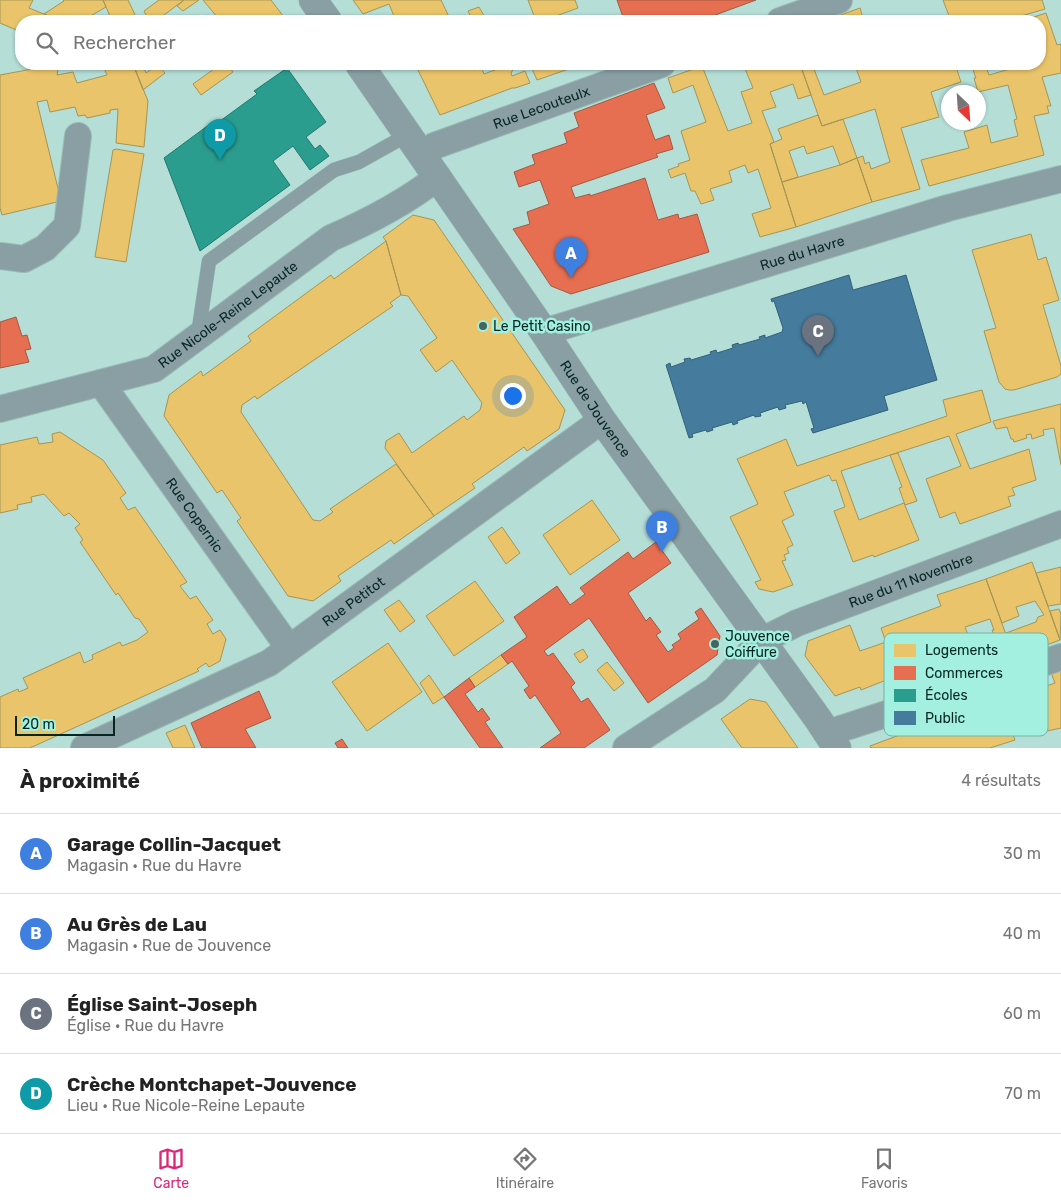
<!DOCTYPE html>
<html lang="fr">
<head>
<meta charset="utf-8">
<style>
  body { margin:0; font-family:Rubik,sans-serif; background:#f6f6f6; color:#222 }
  .compass { position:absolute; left:941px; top:85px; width:45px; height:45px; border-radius:50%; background:#fff; box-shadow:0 1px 4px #0004; rotate:155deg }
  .scale { position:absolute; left:15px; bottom:12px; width:100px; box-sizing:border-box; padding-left:5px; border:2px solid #052621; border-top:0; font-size:14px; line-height:18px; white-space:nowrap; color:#052621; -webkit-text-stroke:4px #a3f0e0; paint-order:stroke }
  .you { position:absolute; left:512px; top:395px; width:18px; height:18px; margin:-12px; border:4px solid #fff; border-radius:50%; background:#1a73e8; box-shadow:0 0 0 8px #1a73e833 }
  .badge { display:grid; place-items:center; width:32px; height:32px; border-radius:50%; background:#db2777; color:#fff; font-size:16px; font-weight:700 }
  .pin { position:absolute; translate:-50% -41px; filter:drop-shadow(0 1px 2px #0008) }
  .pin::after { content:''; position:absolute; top:26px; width:18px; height:15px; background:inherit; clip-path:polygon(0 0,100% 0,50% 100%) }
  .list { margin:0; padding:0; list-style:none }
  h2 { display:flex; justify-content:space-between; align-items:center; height:65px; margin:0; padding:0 20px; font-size:21px }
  h2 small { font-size:16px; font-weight:400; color:#767676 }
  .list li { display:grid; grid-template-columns:32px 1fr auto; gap:15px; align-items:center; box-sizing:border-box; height:80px; padding:0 20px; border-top:1px solid #e0e0e0 }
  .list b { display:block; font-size:19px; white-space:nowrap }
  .list p { margin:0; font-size:16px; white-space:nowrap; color:#767676 }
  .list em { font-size:16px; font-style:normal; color:#767676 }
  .icon { flex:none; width:28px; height:28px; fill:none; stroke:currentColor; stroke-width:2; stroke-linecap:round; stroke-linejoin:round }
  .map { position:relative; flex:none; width:1061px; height:748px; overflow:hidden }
  .search { position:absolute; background:#fff; box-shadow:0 1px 4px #0004; left:15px; right:15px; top:15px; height:55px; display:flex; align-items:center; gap:12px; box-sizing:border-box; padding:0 18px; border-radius:20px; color:#767676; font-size:19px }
  .sheet { height:385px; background:#fff }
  nav { display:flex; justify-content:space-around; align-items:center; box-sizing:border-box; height:70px; border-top:1px solid #e0e0e0; background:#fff; font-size:14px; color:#767676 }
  nav a { display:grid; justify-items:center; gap:2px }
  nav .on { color:#db2777 }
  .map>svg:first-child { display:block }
  .homes { fill:#e9c46a; stroke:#a59554 }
  .shops { fill:#e76f51; stroke:#a35943 }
  .schools { fill:#2a9d8f; stroke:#1f796e }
  .public { fill:#457b9d; stroke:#326278 }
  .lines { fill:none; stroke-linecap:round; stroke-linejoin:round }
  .service-casing { stroke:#98bab3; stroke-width:15 }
  .minor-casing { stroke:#98bab3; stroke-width:28 }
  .tertiary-casing { stroke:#98bab3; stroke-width:29 }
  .service { stroke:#899fa4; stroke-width:14 }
  .minor { stroke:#899fa4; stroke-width:26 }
  .tertiary { stroke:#899fa4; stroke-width:28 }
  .poi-dot { fill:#426660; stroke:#a3f0e0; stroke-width:2 }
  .labels { text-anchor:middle; stroke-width:5; stroke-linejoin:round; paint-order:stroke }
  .street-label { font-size:14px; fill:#052621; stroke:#a3f0e0 }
  .poi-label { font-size:14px; fill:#052621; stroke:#a3f0e0; text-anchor:start }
  .key { fill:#a3f0e0; stroke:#74b3a7; stroke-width:1 }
  .key-label { font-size:14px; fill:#052621 }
</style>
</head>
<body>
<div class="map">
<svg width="1061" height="748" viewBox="0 0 1061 748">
  <rect width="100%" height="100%" fill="#b4ded6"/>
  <!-- homes -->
  <path class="homes" d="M0,0H33L29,8L61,21H21V32L0,23Z
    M63,0H103L106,7L82,21H61L44,14L64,1Z
    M103,0H128L138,21H112Z
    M159,0H184L156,21H149L144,11Z
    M184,0H199L183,11L177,6Z
    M203,0H271L287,21H215L218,18Z
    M353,0H441L451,21H396L389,4L363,14Z
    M528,0H575L578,8L542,21H536Z
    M943,0H1042L1045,9L1004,21H951Z
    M479,7L487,21H473L468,11Z
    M860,8L864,21H840L838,16Z
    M1046,13L1057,45L1061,44V73L1042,77L1051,106H1047L1049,113L1034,116L1044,155L929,186L921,160L969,148L964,132L987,125L991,143L1018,136L1014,120L1017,119L1008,85L978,92L974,78H976L971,64H985L989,75L1027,64H1040V21H1022Z
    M59,64L57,75L73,72L77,83L107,75L102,64H133L148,101L144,147L116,143L118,109L110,110V113L87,118L85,115L78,116L75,107L50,112L47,100L37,102L61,201L2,215L0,208V75Z
    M133,64H142L146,73L158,65L165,73L143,90Z
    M221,64H227L233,72L201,95L193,84Z
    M415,64H471L474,70L481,66L484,74L511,64L514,68L511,73L512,76L525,71L530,83L515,88H512L440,115Z
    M530,64H583L537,80Z
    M743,64H800L811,95L798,99L793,84L770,92L776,107L762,111L774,142L770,144L796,227L760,237L752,214L771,208L758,169L748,173L745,165L729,171L732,182L710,189L714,200L701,204L695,191H691L685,173L671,178L668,170L679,166L678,164L690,160L681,131L706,122L693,85L673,93L668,78L702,66L728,131L752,123L741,92L753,88Z
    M800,64H812L824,95L861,82L856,68L868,64H940L941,67L955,64L961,82L931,92L939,117L901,128L920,189L872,202L857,158L863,156L865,164L869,162L871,169L890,162L875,109L822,126Z
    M818,115L822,126L843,119L857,158L840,165L833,146L807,154L804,146L789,151L798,177L782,182L770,144L782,139L778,129Z
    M116,149L144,154L126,262L95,257L113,150Z
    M857,158L872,202L796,227L782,182L840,165Z
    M413,215L434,220L565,410L559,429L527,451L524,447L472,484L475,488L434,516L385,448L386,441L399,433L412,453L464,416L467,420L480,410L482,403L452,360L436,372L420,350L437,338L408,296L401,295L386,241L383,237Z
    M1031,234L1038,260L1046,257L1059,300L1043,305L1061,366V374L1057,377L1014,390H1009L1005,389L999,382L984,331L996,328L972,250Z
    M386,241L401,295L390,303L393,306L257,399L255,396L242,405L241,412L313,520L320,521L333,512L330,509L396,464L434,516L394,544L391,540L338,576L341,581L313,601L288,596L237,521L241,518L222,490L217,493L164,416L169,395L201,371L203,376L251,341L248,336L331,275L334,279Z
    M982,390L991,422L956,434L970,469L1029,449L1036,480L1012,488L1015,495L1008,497L1011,506L960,524L955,512L940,518L926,479L961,466L949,436L841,471L859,520L904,503L919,540L874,557L873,555L853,562L834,511L845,507L836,480L832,481L829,475L784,492L794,515L782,521L793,545L787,548L789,553L784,555L786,560L782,561L793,585L773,592L759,589L755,582L761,580L730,517L758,504L737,459L786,439L797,466L947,416L943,400Z
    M1061,404V465L1054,428L1043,430L1044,435L1032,439L1031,434L1026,435L1027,438L1014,442L1013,439H1011L1007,427L996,429L993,421Z
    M60,432L103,460L126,493L120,498L128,510L135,507L187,582L180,586L190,599L196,596L213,620L207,624L213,634L220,630L226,639L220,661L209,667L206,663L197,669L199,671L30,748H0V697L18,689L19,692L28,688L23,678L80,652L84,663L93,659L92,655L120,642L122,646L137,640L148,632L139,619L135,618L118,593L116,595L80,542L83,540L75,528L80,524L69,513L64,516L44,494L31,497L32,502L17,505L18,509L0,513V445L37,437L39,444L53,442L52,434Z
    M898,453L917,501L905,505L899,488L902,487L890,455Z
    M592,500L620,540L570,575L543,535Z
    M502,527L520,553L506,564L488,537Z
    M1032,562L1060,640L1014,657L1006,633L1036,622L1038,617L1044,615L1035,601L1016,607L1019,616L1002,623L986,579Z
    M1061,567V604L1048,606L1036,573Z
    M986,579L1014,657L1004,660L992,630H994L990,619L965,627L973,647L958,653L961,658L901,679L899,675L861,690L860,687L835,696L805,656L808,641L850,625L860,651L886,642L881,628L941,606L937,595Z
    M475,581L504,621L454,656L426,616Z
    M399,600L415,621L400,632L384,610Z
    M1059,609L1061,614L1060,640L1050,611Z
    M388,643L422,692L367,731L332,682Z
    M583,649L588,657L580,663L574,654Z
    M501,655L508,664L475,687L469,678Z
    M607,662L624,683L614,691L597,670Z
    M1061,662V728L1047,731L1042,715L1018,723L1010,699L1055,683L1048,665Z
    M429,675L444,697L433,704L420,683Z
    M994,684L1015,740L990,748H871L870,746L913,730L908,716L919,712L925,728L959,717L960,719L987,709L980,689Z
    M750,699L766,702L798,748H742L721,719Z
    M185,725L195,748H173L166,733Z"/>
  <!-- shops -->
  <path class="shops" d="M617,0H756L699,21H630L627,15L623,17Z
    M654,83L665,108L646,115L655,140L669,135L673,149L656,154L658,157L571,187L575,198L590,194V196L645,178L658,220L678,214L679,219L697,214L709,252L571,294L551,286L513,229L530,224L527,212L549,204L540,180L519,187L514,172L535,164L532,155L567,143L564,133L579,127L574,113Z
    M16,317L22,336L27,335L31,349L25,350L29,362L0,368V322Z
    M656,542L671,563L628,593L646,621L650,617L661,632L656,635L668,652L674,648L672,645L681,639L678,634L699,619L695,612L701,608L720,636L717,655L648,703L589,618L544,651L548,656L553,653L575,683L571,687L581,702L588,698L610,730L584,748H540L561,733L535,695L530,699L524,690L529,686L512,661L508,664L501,655L527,637L514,617L557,586L570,605L585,594L580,588L628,552L633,559Z
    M469,678L475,687L465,694L478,712L482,708L490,719L485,722L503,748H480L444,697Z
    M259,691L271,718L245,729L256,748H202L191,723Z
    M342,739L348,748H338L335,743Z"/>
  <!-- schools -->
  <path class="schools" d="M287,68L326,122L306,137L315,149L320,145L329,156L310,170L293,146L273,161L290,185L200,251L164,158L210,124L212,127L257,94L254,91Z"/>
  <!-- public -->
  <path class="public" d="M849,275L853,290L906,275L937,380L884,396L888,410L813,433L811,429L814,428L806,402L803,404L802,401L785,405L786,408L779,410L778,407L760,413L761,416L755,417L754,415L737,421L738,423L733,425L732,422L712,428L713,430L707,432L706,430L692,434L693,437L689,438L666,365L670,363L671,367L685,362L684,359L690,358L691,360L711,354L710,352L716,350L717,353L733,348L732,345L738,343L739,345L760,339L759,337L765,335V338L782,332L783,328L774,301L772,302L771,299Z"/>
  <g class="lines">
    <!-- service casing -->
    <g class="service-casing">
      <path id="service" d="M198,335L209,261L334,170L359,162L409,134"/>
    </g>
    <!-- minor casing -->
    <g class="minor-casing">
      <g id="minor">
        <path d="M780,21L839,0"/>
        <path id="s1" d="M424,157L434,146L662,64"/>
        <path d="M0,256L24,259L45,248L67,226L78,136"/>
        <path id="s2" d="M544,332L948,208L1061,179"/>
        <path id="s3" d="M101,383L289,648"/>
        <path id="s4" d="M0,409L154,369L331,238C368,222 406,202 438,177"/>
        <path d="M828,733L1061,657"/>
        <path id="s5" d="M84,748L269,663L602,420"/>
        <path id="s6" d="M626,748L715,690L761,641L797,623L1061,524"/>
      </g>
    </g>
    <!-- tertiary casing -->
    <g class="tertiary-casing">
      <g id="tertiary">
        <path d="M313,0L328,21"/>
        <path id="s7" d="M359,64L544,332L602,420L818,719L837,748"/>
      </g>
    </g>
    <!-- service -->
    <use href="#service" class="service"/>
    <!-- minor -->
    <use href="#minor" class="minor"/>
    <!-- tertiary -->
    <use href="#tertiary" class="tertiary"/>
  </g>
  <!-- markers -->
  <g class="poi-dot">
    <circle cx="483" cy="326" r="5"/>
    <circle cx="715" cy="644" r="5"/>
  </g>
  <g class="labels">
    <!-- street labels -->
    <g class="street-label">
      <text dy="5" stroke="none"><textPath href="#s1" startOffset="129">Rue Lecouteulx</textPath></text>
      <text dy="5" stroke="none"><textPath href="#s2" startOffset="270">Rue du Havre</textPath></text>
      <text dy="5" stroke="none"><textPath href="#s4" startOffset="251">Rue Nicole-Reine Lepaute</textPath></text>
      <text dy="5" stroke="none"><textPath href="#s7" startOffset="418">Rue de Jouvence</textPath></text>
      <text dy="5" stroke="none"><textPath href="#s3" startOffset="162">Rue Copernic</textPath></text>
      <text dy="5" stroke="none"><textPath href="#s6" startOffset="335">Rue du 11 Novembre</textPath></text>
      <text dy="5" stroke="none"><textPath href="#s5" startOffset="308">Rue Petitot</textPath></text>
    </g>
    <!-- poi labels -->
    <g class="poi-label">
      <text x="493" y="331">Le Petit Casino</text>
      <text x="725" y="641">Jouvence<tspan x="725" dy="16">Coiffure</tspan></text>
    </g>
  </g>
  <!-- legend -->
  <rect x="884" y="633" width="164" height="103" rx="8" class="key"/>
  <rect x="894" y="644" width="22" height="13" fill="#e9c46a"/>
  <rect x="894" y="666" width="22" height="14" fill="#e76f51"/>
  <rect x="894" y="689" width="22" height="13" fill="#2a9d8f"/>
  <rect x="894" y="711" width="22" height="14" fill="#457b9d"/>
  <g class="key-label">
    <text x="925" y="655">Logements</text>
    <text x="925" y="678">Commerces</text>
    <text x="925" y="700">Écoles</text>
    <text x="925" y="723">Public</text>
  </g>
</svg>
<svg class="compass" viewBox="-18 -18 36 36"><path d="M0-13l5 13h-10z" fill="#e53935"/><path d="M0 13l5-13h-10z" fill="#767676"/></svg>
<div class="scale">20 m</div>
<div class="you"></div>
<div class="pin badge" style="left:571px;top:278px;background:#3f7fe0">A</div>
<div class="pin badge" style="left:662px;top:552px;background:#3f7fe0">B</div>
<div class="pin badge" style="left:818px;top:356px;background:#6b7280">C</div>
<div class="pin badge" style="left:220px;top:160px;background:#0f9aa8">D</div>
<div class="search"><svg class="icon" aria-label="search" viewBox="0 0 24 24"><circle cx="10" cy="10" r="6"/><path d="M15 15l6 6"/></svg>Rechercher</div>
</div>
<section class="sheet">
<h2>À proximité<small>4 résultats</small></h2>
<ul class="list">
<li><span class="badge" style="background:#3f7fe0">A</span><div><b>Garage Collin-Jacquet</b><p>Magasin · Rue du Havre</p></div><em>30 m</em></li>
<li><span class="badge" style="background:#3f7fe0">B</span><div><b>Au Grès de Lau</b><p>Magasin · Rue de Jouvence</p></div><em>40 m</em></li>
<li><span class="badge" style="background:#6b7280">C</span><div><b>Église Saint-Joseph</b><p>Église · Rue du Havre</p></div><em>60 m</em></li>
<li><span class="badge" style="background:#0f9aa8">D</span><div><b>Crèche Montchapet-Jouvence</b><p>Lieu · Rue Nicole-Reine Lepaute</p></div><em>70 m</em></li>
</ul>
</section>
<nav>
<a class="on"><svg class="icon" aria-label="map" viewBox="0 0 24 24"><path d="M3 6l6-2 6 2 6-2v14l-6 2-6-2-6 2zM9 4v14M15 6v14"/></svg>Carte</a>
<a><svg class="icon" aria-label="directions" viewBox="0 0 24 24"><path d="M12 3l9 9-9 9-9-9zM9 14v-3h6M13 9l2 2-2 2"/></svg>Itinéraire</a>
<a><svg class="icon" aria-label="saved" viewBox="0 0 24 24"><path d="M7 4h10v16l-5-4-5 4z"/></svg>Favoris</a>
</nav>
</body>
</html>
